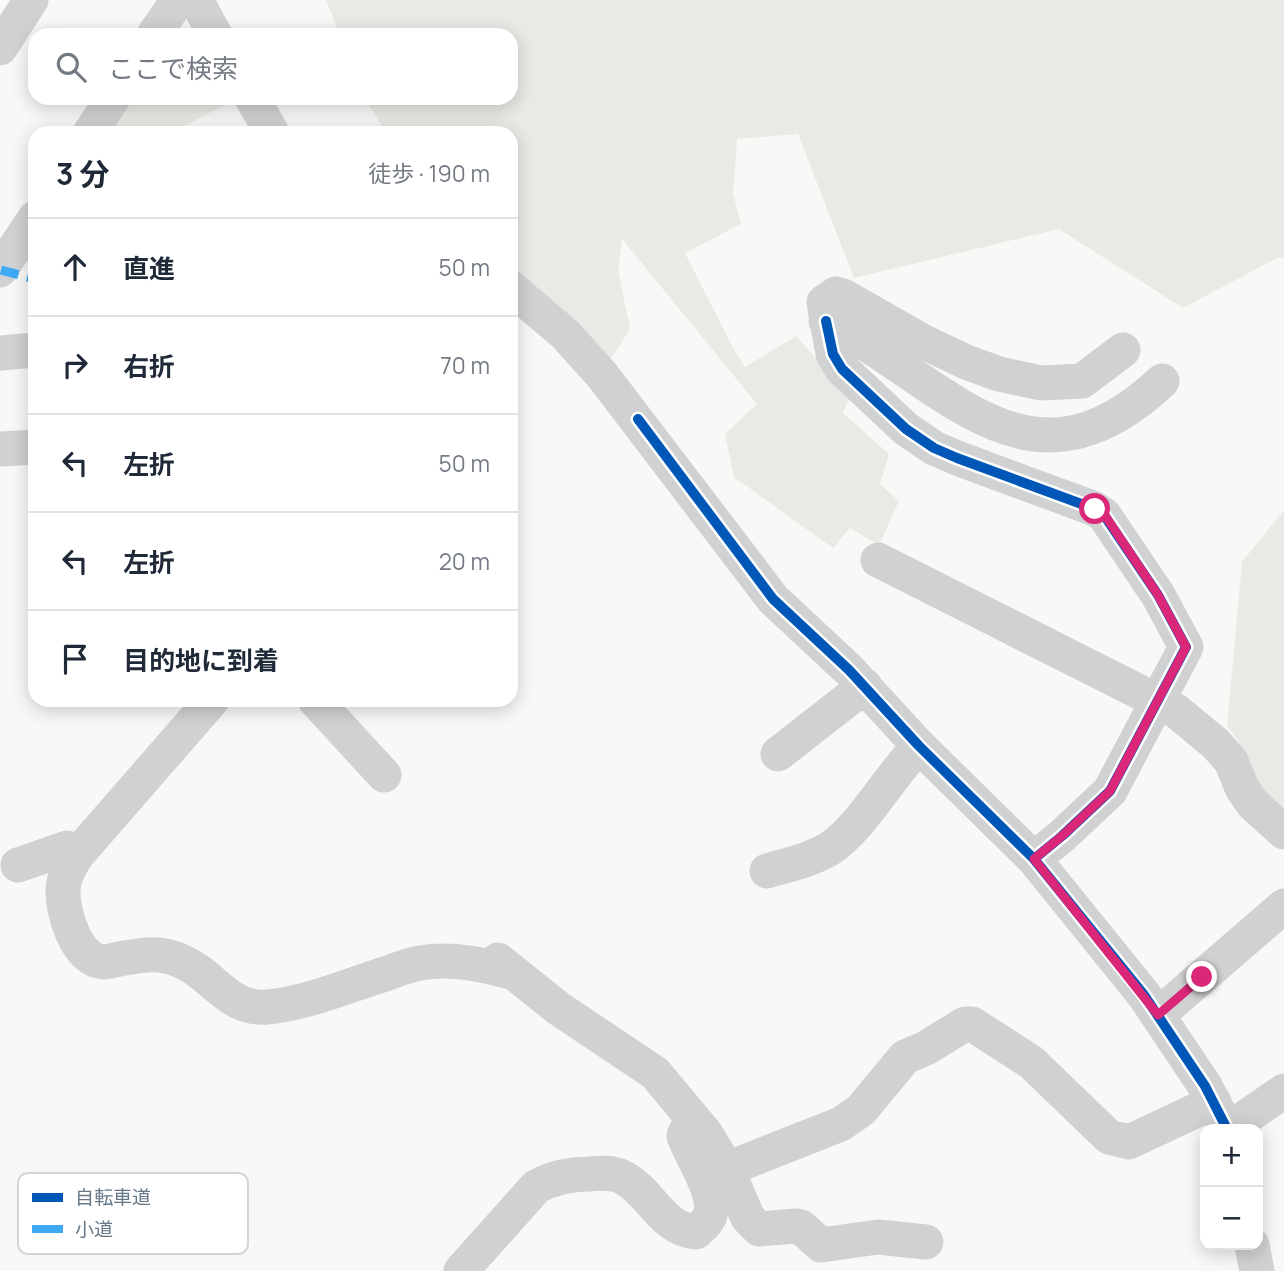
<!DOCTYPE html>
<html lang="ja">
<head>
<meta charset="utf-8">
<style>
  body { margin:0; font-family:Manrope,"Noto Sans JP",sans-serif; background:#f2f2f3; color:#1f2937 }
  .controls { position:absolute; right:21px; bottom:21px; display:grid; overflow:hidden; border-radius:14px; box-shadow:0 4px 18px #0003 }
  .controls button { width:63px; height:63px; display:grid; place-items:center; padding:0; border:0; border-bottom:2px solid #e0e1e3; background:#fff; color:#1f2937; font:35px sans-serif }
  .stop { position:absolute; width:21px; height:21px; margin:-16px; border:5px solid #db2777; border-radius:50%; background:#fff }
  .stop.end { background:#db2777; border-color:#fff; box-shadow:0 2px 7px #0008 }
  .list { margin:0; padding:0; list-style:none }
  h2 { display:flex; justify-content:space-between; align-items:center; height:91px; margin:0; padding:0 28px; font-size:30px }
  h2 small { font-size:23px; font-weight:400; color:#747a83 }
  .list li { display:grid; grid-template-columns:46px 1fr auto; gap:21px; align-items:center; box-sizing:border-box; height:98px; padding:0 28px; border-top:2px solid #e0e1e3 }
  .list b { display:block; font-size:26px; white-space:nowrap }
  .list em { font-size:23px; font-style:normal; color:#747a83 }
  .icon { flex:none; width:38px; height:38px; fill:none; stroke:currentColor; stroke-width:2; stroke-linecap:round; stroke-linejoin:round }
  .map { position:relative; flex:none; width:1284px; height:1271px; overflow:hidden }
  .search { position:absolute; background:#fff; box-shadow:0 4px 18px #0003; left:28px; top:28px; width:490px; height:77px; display:flex; align-items:center; gap:18px; box-sizing:border-box; padding:0 24px; border-radius:21px; color:#747a83; font-size:26px }
  .panel { position:absolute; background:#fff; box-shadow:0 4px 18px #0003; left:28px; top:126px; width:490px; height:581px; border-radius:21px }
  .map>svg:first-child { display:block }
  .green { fill:#e8ebe5 }
  .lines { fill:none; stroke-linecap:round; stroke-linejoin:round }
  .minor { stroke:#cfd1d2; stroke-width:35 }
  .quiet { stroke:#3fa9f5; stroke-width:9; stroke-dasharray:18 9; stroke-linecap:butt }
  .cycleway-casing { stroke:#fff; stroke-width:15 }
  .cycleway { stroke:#0057b8; stroke-width:10 }
  .route { stroke:#db2777; stroke-width:9 }
  .key { fill:#fff; stroke:#d1d6db; stroke-width:2 }
  .key-label { font-size:19px; fill:#667888 }
</style>
</head>
<body>
<div class="map">
<svg width="1284" height="1271" viewBox="0 0 1284 1271">
  <rect width="100%" height="100%" fill="#f8f8f7"/>
  <!-- green -->
  <path class="green" d="M326,0H1284V258L1279,257L1183,308L1059,229L854,278L798,134L737,139L733,193L741,224L685,253L732,346L745,367L796,336L850,396L843,413L889,454L880,484L899,501L879,545L850,528L833,548L734,477L725,434L757,404L622,239L618,270L630,329L614,354L601,365L511,274V133H386L366,100L365,98H511V35H340Z
    M129,98H238L184,126V133H108Z
    M1284,510V818L1247,775L1239,742L1227,726L1242,562Z"/>
  <g class="lines">
    <!-- minor -->
    <path class="minor" d="M196,0L215,35
      M154,35L178,0
      M0,48L31,0
      M252,98L272,133
      M90,133L113,98
      M0,270L35,218
      M511,288L565,334L602,375L773,599L849,670L919,746L1034,859L1144,995L1205,1086L1227,1129
      M826,321C946,381 1028,507 1162,381
      M0,353L35,350
      M0,449L35,447
      M878,560L1175,710L1216,744L1231,761L1242,788L1253,804L1284,832
      M212,700L77,855C70,866 64,876 63,889C62,911 76,961 104,962C108,962 115,960 119,959C142,955 160,951 181,961C214,975 228,1010 267,1007C308,1003 347,986 385,974C396,970 408,965 420,963C452,957 484,965 514,973
      M315,700L384,775
      M778,754L865,686
      M1034,859L1062,836L1110,791L1186,647L1158,595L1104,515L1095,509L957,458L934,448L906,429L842,369L833,354L824,302L836,294L843,296L922,341L966,362L999,374L1041,383L1082,381L1123,350
      M18,865L67,848L77,855
      M767,871C788,865 810,860 829,849C860,830 891,774 919,746
      M498,960L558,1008L655,1073L706,1134L727,1169L748,1218L759,1229L796,1226L801,1227L821,1245L878,1237L926,1242
      M1158,1015L1284,906
      M1229,1129L1284,1091
      M727,1169L841,1124L861,1110L905,1057L926,1048L965,1024H972L1031,1062L1109,1137L1129,1142L1214,1102
      M1252,1245L1257,1271
      M461,1271L536,1187C552,1178 570,1174 589,1174C600,1173 612,1172 622,1177C650,1190 662,1230 696,1232C701,1227 708,1222 710,1215C718,1194 691,1157 684,1136L690,1122"/>
    <!-- quiet -->
    <path class="quiet" d="M1,270L35,279"/>
    <!-- cycleway casing -->
    <g class="cycleway-casing">
      <path id="cycleway" d="M826,321L833,354L842,369L906,429L934,448L957,458L1095,509L1104,515L1158,595L1186,647L1110,791L1062,836L1034,859
        M638,419L773,599L849,670L919,746L1034,859L1144,995L1205,1086L1227,1129"/>
    </g>
    <!-- cycleway -->
    <use href="#cycleway" class="cycleway"/>
  </g>
  <g class="lines">
    <!-- route -->
    <path class="route" d="M1095,509L1104,514L1158,595L1186,647L1110,791L1062,836L1034,859L1158,1015L1202,977"/>
  </g>
  <!-- legend -->
  <rect x="18" y="1173" width="230" height="81" rx="10" class="key"/>
  <rect x="32" y="1193" width="31" height="9" fill="#0057b8"/>
  <rect x="32" y="1225" width="31" height="8" fill="#3fa9f5"/>
  <g class="key-label">
    <text x="75" y="1204">自転車道</text>
    <text x="75" y="1236">小道</text>
  </g>
</svg>
<div class="controls">
<button>+</button>
<button>−</button>
</div>
<div class="stop" style="left:1095px;top:509px"></div>
<div class="stop end" style="left:1202px;top:977px"></div>
<div class="search"><svg class="icon" aria-label="search" viewBox="0 0 24 24"><circle cx="10" cy="10" r="6"/><path d="M15 15l6 6"/></svg>ここで検索</div>
<section class="panel">
<h2>3 分<small>徒歩 · 190 m</small></h2>
<ul class="list">
<li><svg class="icon" aria-label="ahead" viewBox="0 0 24 24"><path d="M12 20V5M6 11l6-6 6 6"/></svg><div><b>直進</b></div><em>50 m</em></li>
<li><svg class="icon" aria-label="right" viewBox="0 0 24 24"><path d="M7 20v-9h11M14 6l5 5-5 5"/></svg><div><b>右折</b></div><em>70 m</em></li>
<li><svg class="icon" aria-label="left" viewBox="0 0 24 24"><path d="M17 20v-9H6M10 6l-5 5 5 5"/></svg><div><b>左折</b></div><em>50 m</em></li>
<li><svg class="icon" aria-label="left" viewBox="0 0 24 24"><path d="M17 20v-9H6M10 6l-5 5 5 5"/></svg><div><b>左折</b></div><em>20 m</em></li>
<li><svg class="icon" aria-label="arrive" viewBox="0 0 24 24"><path d="M6 21V4h12l-3 4 3 4H6"/></svg><div><b>目的地に到着</b></div></li>
</ul>
</section>
</div>
</body>
</html>
